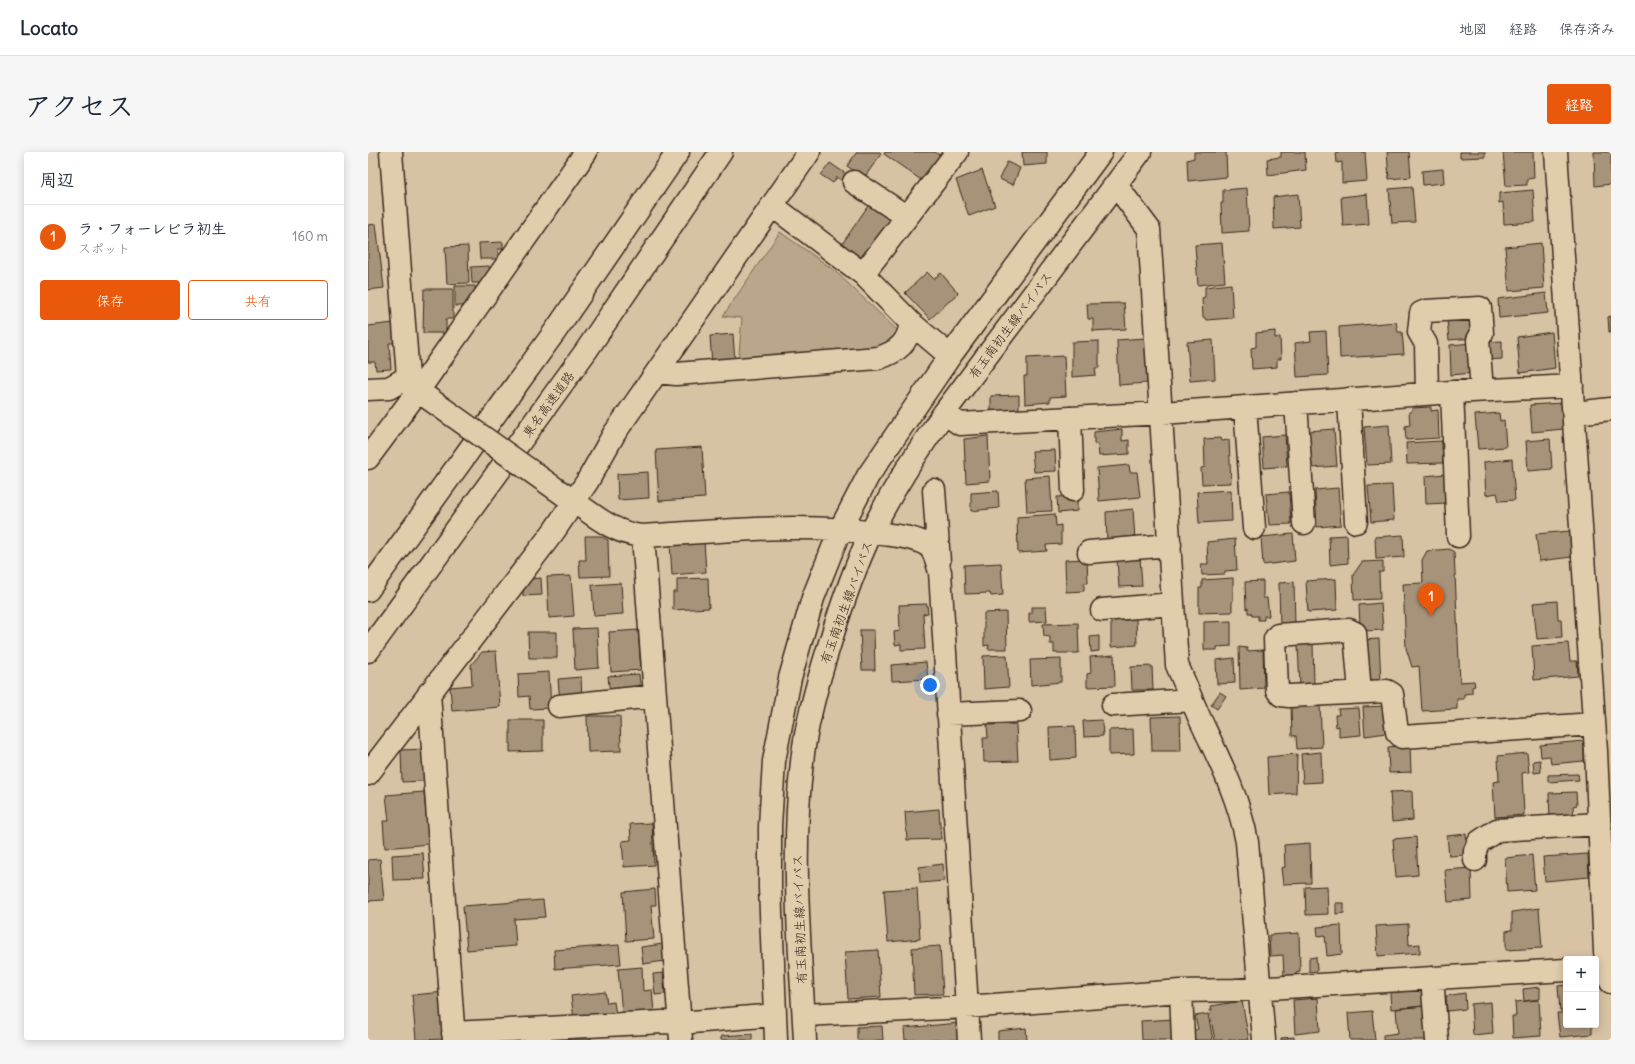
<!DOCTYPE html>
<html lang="ja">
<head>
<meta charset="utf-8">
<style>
  body { margin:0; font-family:Delius,"Klee One",sans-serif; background:#f6f6f7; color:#1f2937 }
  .controls { position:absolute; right:12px; bottom:12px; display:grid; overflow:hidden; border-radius:4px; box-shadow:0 2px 10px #0003 }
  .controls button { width:36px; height:36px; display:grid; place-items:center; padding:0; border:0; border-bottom:1px solid #e0e1e3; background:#fff; color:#1f2937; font:20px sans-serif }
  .you { position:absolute; left:562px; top:533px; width:14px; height:14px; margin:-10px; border:3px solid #fff; border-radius:50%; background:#1a73e8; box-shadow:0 0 0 6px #1a73e833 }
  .badge { display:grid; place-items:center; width:26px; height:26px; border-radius:50%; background:#ea580c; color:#fff; font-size:13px; font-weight:700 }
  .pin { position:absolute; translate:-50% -33px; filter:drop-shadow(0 1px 2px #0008) }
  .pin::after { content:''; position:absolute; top:21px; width:14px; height:12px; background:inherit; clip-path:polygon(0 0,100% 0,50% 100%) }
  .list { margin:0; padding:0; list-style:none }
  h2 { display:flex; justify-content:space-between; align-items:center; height:52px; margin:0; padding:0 16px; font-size:17px }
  h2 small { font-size:13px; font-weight:400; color:#747a83 }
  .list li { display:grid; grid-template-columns:26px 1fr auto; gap:12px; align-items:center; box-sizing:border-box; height:64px; padding:0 16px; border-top:1px solid #e0e1e3 }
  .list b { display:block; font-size:15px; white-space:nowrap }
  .list p { margin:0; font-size:13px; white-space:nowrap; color:#747a83 }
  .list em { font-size:13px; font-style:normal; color:#747a83 }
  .actions { display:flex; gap:8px; padding:12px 16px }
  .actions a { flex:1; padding:9px 0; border:1px solid #ea580c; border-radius:4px; text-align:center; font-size:14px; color:#ea580c }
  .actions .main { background:#ea580c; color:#fff }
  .map { position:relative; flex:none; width:1243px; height:888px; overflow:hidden; border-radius:4px }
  header { display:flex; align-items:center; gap:24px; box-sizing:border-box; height:56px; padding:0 20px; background:#fff; border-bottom:1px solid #e0e1e3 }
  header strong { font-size:19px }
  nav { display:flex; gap:22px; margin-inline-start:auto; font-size:14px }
  .intro { display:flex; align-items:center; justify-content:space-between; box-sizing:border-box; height:96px; padding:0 24px }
  h1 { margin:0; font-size:28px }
  .button { padding:10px 18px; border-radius:4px; background:#ea580c; color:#fff; font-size:14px; font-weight:700 }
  main { display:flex; gap:24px; padding:0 24px }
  aside { flex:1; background:#fff; border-radius:4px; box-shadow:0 2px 10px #0003 }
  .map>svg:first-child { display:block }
  .green { fill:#baa68a; stroke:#7a6854 }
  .building { fill:#a79379; stroke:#3b2a1e }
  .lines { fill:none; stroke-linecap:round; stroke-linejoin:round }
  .minor-casing { stroke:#3b2a1e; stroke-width:25 }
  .highway-casing { stroke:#3b2a1e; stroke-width:25 }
  .minor { stroke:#e1ccab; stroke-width:22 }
  .highway { stroke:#e1ccab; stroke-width:22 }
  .minor-bridge-casing { stroke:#3b2a1e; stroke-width:25; stroke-linecap:butt }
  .minor-bridge { stroke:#e1ccab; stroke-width:22 }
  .labels { text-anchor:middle; stroke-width:3; stroke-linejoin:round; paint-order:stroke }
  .street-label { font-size:13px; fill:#3b2a1e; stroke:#e1ccab }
</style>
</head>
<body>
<header>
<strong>Locato</strong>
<nav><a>地図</a><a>経路</a><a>保存済み</a></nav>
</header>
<div class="intro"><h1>アクセス</h1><a class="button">経路</a></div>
<main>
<aside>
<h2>周辺<small></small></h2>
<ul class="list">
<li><span class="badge">1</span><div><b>ラ・フォーレビラ初生</b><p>スポット</p></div><em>160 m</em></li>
</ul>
<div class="actions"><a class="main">保存</a><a>共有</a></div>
</aside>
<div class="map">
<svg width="1243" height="888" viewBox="0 0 1243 888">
  <rect width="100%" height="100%" fill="#d7c2a3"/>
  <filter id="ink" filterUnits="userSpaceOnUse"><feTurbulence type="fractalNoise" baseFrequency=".025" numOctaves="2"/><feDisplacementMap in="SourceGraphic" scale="8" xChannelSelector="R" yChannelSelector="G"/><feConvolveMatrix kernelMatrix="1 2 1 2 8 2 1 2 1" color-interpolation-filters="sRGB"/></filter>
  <g filter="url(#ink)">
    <!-- green -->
    <path class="green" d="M412,80L466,118L531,180L509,197L370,213L374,166L355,164Z"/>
    <!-- building -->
    <path class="building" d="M489,0H512L513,2L496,26L479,14Z
      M517,0H567L574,5L556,30L516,2Z
      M654,0H679V12L655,14Z
      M826,0H858L859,25L820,29L819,8L826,6Z
      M913,0H937L938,18L900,23L899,7L913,5Z
      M968,0H997L999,29L974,31V10L969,11Z
      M1019,0H1041L1043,25L1021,27Z
      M1092,0H1117V5L1092,6Z
      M1135,0H1165L1166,26L1159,27V33L1138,34Z
      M1226,0H1243V32L1227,34Z
      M639,10L652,16L645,33L631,27Z
      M462,11L484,26L479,33L469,25L465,31L453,23Z
      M1075,17L1076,31L1055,33L1054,19Z
      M614,18L627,54L601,64L588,28Z
      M1044,35L1047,70L1024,71L1021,37Z
      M879,36L881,79L854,81L853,51H855V38Z
      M1165,38L1167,70L1136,72L1135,50L1131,51V41Z
      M930,42L932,75L906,77L905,45Z
      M999,42L1001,72L975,74L973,45Z
      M502,51L526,67L498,109L474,92Z
      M8,72L16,136L0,138V73Z
      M135,90V97H130V107H112L111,91Z
      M854,91L857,130L830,133L827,93Z
      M1173,91L1176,136L1141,139L1137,95Z
      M100,94L101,131L79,132L77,95Z
      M121,114L122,123L114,131H104L103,115Z
      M559,120L566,127L573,121L590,141L562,167L537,141Z
      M863,132L865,166L838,168L837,166L835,165L834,146L837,145V135Z
      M87,134H107V143L97,154H87Z
      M56,137H85V167H78V181H55Z
      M1178,141L1180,161L1131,166L1130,147Z
      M756,151L758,177L725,179V167H720L719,152Z
      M1243,164V180H1241L1240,165Z
      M1104,167L1105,186L1081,188L1079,168Z
      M1028,170L1030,180H1034L1036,202L972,206L971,175Z
      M25,171L26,191H21L23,217L8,218L7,210H0V174Z
      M907,179V186L912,185L913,207H909V215L884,217L883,196L888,195V181Z
      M958,179L960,223L929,225L927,191L943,189L942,180Z
      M1184,180L1187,216L1152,221L1149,185Z
      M365,182L367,211L344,213L342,184Z
      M777,186L779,231L751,233L749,188Z
      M845,188L847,227L822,229L819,190Z
      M731,189V216H727L728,223L704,225V190Z
      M1134,189V207L1117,208L1116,190Z
      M1104,191L1105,221L1083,223L1082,193Z
      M696,204L698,244L682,245V250L657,252L656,224H659V206Z
      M651,243V258L623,260V244Z
      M1194,251L1196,277L1164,280L1162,253Z
      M1063,255V259L1070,258L1071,286L1038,288L1037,274L1042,273L1041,260L1044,259V256Z
      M1131,261L1132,269L1136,268L1138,295L1110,297L1107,263Z
      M1021,273L1023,312L999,313L996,275Z
      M754,277V289L761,288V302L731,304L730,292H726V280Z
      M966,277L969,314L944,316L941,279Z
      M917,283L919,314L896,316L894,285Z
      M620,284L622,329L598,331L596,287Z
      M853,286L854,289L861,288L863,331L834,332L833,316L837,315L836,287Z
      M1182,287L1184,317L1160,319L1158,289Z
      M1074,289L1075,311L1039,312L1038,291Z
      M334,295L337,346L291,349L288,298Z
      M687,298L688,319L666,320L664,299Z
      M1144,307L1147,348L1131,349L1129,341L1118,343L1116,310Z
      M761,313L762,320H769L772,345L731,349L729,316Z
      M280,320L281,346L250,348L249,322Z
      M1077,322L1079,351L1058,352L1057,324Z
      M682,324L684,359L659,360L657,326Z
      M1024,333L1026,368L1003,370L1000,334Z
      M970,336L973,373L949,375L947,338Z
      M863,338L864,369L831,371L829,340Z
      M630,339L631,356L603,359V341Z
      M921,340L923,372L901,373L898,342Z
      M709,344V359L690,361L689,345Z
      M765,357L767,388L739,390L738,360Z
      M687,362L688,374L693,373V392L678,393L679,399L650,401L649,365Z
      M1202,379L1204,405L1171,409L1168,382Z
      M925,382L927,409L895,413L893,385Z
      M979,383L980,411L962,413L961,384Z
      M1035,383L1036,405L1008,407L1007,385Z
      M217,384H232L240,388L241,424L212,425L211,408H218Z
      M867,387L869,418L857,419V422L834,423L833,412H840L839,390Z
      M336,389L338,420L304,423L302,391Z
      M1081,397L1086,400L1092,530L1106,529L1107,534L1104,535V541L1096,542V547H1089V557L1054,559L1051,514L1044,515L1038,496L1035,432L1055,431L1054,408L1059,399Z
      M772,405L774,434L751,435L749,408Z
      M719,407L720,431H716V439L698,440L697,408Z
      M1015,409V420H1011L1012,447L986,448L985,423L994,410Z
      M633,411L635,443L623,444L622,441L597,442L596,413Z
      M203,424L206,464L181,466L179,425Z
      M173,426L174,443L155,444V435L160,427Z
      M340,426L341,456L305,458V440H309V427Z
      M865,426V449L864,450V460L831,461V436H834V428Z
      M968,427L969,458L940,460L938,429Z
      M895,429V446H899L901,464H896V468H890V464H884L883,461H880V456L878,457L877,430Z
      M926,430L927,474L912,475L911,431Z
      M253,431L255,462L226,464L224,433Z
      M1189,449L1190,467H1193L1194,485L1169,487L1165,451Z
      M1013,451L1015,478L996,479V473L992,474L991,453Z
      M559,452L560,461L555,462L557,497L533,498V492L527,493L526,480L532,479L531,453Z
      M664,455H678L679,469L661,470V461H664Z
      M638,460L639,497H620L621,493L616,494V461Z
      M768,467L769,493L743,495V469Z
      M863,469V494L849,495V498H836V470Z
      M710,471L711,501H686V492H682V485L676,484L675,472Z
      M229,476L231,516L207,518L205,477Z
      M270,478L273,518L243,520L241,480Z
      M492,478H506L507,518H494Z
      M160,480H189V506H161Z
      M731,484V499L723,500L722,485Z
      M1011,487L1013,531L997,532L994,488Z
      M945,491L946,535H932L930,493Z
      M1200,491L1202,509H1209L1210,524L1166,528L1164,494Z
      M871,495L879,496V499L895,498L896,536L872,538Z
      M128,499L132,555L84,559L82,535L104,533L103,513L114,500Z
      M639,503L641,535L616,537L615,504Z
      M746,503L747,534L719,535V522L723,521L722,505Z
      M866,506L867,531L849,532L848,508Z
      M693,507V530L663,533L662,508Z
      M558,510L560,527L524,529L523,513Z
      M784,514L785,538H764L763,515Z
      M181,520L183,556L162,557L161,544L151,545L150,522Z
      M271,522L273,540L242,543L240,524Z
      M213,525L214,548L192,550L190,527Z
      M852,540L858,544L849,557L843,553Z
      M952,553L954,595L929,597L928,584H924L923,555Z
      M1017,554L1018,581L997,584L995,555Z
      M991,556L993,583L971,585V574L968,575L967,563H971L970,557Z
      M219,564H252L253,599L220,600Z
      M812,564L813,599H784L783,565Z
      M142,568H175V599L142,600Z
      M734,568L735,584L716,585L715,569Z
      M648,572L650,609L616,610L615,586H620L619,573Z
      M707,574L708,606L682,608L681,575Z
      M765,577L766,602L741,603V578Z
      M1216,589V609L1183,612L1182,604L1173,605L1172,593Z
      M1042,593L1043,620L1021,621L1020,595Z
      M57,597L58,629L34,630L33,598Z
      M953,600L954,630L935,631L933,602Z
      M1159,601L1161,620L1154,621L1156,663L1127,665L1125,630L1131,629L1130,604Z
      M929,602L928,641L901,643L899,605Z
      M1172,608L1173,620L1166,621L1165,609Z
      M1210,622L1211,628L1180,630V623Z
      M1044,639L1045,668L1024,670L1022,640Z
      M56,640L61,692L17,696L15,669H21L18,643Z
      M1208,640L1209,653L1205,654L1206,666L1182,668L1181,641Z
      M571,657L573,687L539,688L537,660Z
      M284,671L286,713L256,715L254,689L263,688L262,672Z
      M1098,682L1099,703L1081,704L1079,684Z
      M1048,685L1050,723L1028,725L1025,687Z
      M942,691L943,731L915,732L913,716L917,715L916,693Z
      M55,701L57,727L25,728L24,703Z
      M1220,702L1221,725L1177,729L1175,705Z
      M1164,703L1167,738L1139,740L1137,706Z
      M12,707L16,748L0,749V708Z
      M575,712L576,729L552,731L551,715Z
      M1103,716L1104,748L1080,750L1077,718Z
      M959,734L960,762L938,763L937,735Z
      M549,736L552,787L520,790L516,738Z
      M287,737L288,753H283L286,787L258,789L255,740Z
      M175,748L177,765L146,767L148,794L99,798L95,754Z
      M968,751H976V761L968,762Z
      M1171,756L1174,796L1138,798V779L1144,778V760Z
      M1040,772L1041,793L1052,792V801L1010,804L1008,774Z
      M973,773L974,802L959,804L957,783L950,784L949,775Z
      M931,781L932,819L928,820V824L916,825L915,803L902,804L901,783Z
      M295,792L297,809L275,812L273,795Z
      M251,793L253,812L187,817L186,798Z
      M572,794L575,842L546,843L544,796Z
      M510,798L513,845L480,847L477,800Z
      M948,805L949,819L941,820V806Z
      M274,815L275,839L284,838L286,860L254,862L250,817Z
      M295,821L297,842L287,843L285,822Z
      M1198,833V859H1192L1190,834Z
      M1172,835V847L1156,849L1155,837Z
      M1055,837L1056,854L1023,857L1022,841Z
      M77,840L81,887L48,888L44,843Z
      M237,840L239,851L246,850L248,863L206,867L203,844Z
      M1097,841L1098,857L1079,859L1078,844Z
      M950,846L952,879L927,882L925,848Z
      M1171,848L1173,884L1145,886L1144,864H1148L1147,850Z
      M874,849L881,888H847L841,858H844L843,854Z
      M1123,850L1125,881L1105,883L1103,852Z
      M1056,854L1059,888H1015V883L1030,881L1028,857Z
      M1004,859L1007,888H982L980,861Z
      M1189,861H1198V873H1224V882L1192,885Z
      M840,862L845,888H827L825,879L830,877L827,864Z
      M806,867L807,888H774L773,869Z
      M591,871L592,888H537L536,876Z
      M514,874L515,888H489V875Z
      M658,876L659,888H630V879Z
      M384,882V888H353V884Z
      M223,884V888H199V885Z
      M926,885V888H913V886Z"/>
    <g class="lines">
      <!-- minor casing -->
      <g class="minor-casing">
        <path id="minor" d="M23,0L40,225L50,239L60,246
          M1188,0L1228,599L1237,800L1243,830
          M486,30L539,65
          M748,33L781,77L809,513C817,531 824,549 832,567C851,607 871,646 879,690L896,888
          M405,54L495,122L543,171L582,204
          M495,122L589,0
          M290,220L308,222L510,206C530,200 540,191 543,171
          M0,237L21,236L40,225
          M1084,240L1090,384
          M1059,241L1058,192L1051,180L1053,161L1058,159L1112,156L1114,181L1110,188L1114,238
          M981,247L988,370
          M928,251L936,371
          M877,255L886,376
          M576,261L592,272L794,261L1084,240L1204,234
          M1207,261L1243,257
          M702,266L705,338
          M0,306L50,239L218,0
          M566,338L571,410
          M195,342C220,358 244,382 275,384
          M721,400L802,393
          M734,458L805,452
          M992,540L987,481L981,478L910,483L907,487L909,538L913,543L921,544L1019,539L1024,542L1029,580L1034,585L1226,572
          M61,541L86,888
          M745,553L824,548
          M191,554L286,544
          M580,562L652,559
          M0,622L186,379L219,330L246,282L441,0
          M1107,708V699L1111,690L1129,678L1231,672
          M1064,826L1069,888
          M813,839L815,888
          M436,863L598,855L813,839L867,838L1198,818
          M85,881L295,870L312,871L407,863
          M313,888L275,384C354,379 435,370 515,382C529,384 546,385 559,393C567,398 569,411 572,420L601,888
          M408,888L402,735V674L406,609L422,526L445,446L472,378L500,324L582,204L733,0
          M437,888C432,795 423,703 434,610C438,571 449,532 461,494C473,455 486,416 504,379C524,338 550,299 576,261L772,0"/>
      </g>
      <!-- highway casing -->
      <g class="highway-casing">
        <path id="highway" d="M0,438L188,178L310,0
          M0,499L218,199L353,0"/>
      </g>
      <!-- minor -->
      <use href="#minor" class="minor"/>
      <!-- highway -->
      <use href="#highway" class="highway"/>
      <!-- minor-bridge casing -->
      <g class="minor-bridge-casing">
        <path id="minor-bridge" d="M60,246L195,342"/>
      </g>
      <!-- minor-bridge -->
      <use href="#minor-bridge" class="minor-bridge"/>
    </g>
  </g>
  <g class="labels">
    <!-- street labels -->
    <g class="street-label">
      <text transform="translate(642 173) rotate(-53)" y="5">有玉南初生線バイパス</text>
      <text transform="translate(180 252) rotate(-54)" y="5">東名高速道路</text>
      <text transform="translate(478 450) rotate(-70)" y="5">有玉南初生線バイパス</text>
      <text transform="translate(431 767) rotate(-92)" y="5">有玉南初生線バイパス</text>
    </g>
  </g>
</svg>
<div class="controls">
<button>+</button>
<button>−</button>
</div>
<div class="you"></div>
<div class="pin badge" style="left:1063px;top:464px">1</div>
</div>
</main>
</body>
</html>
